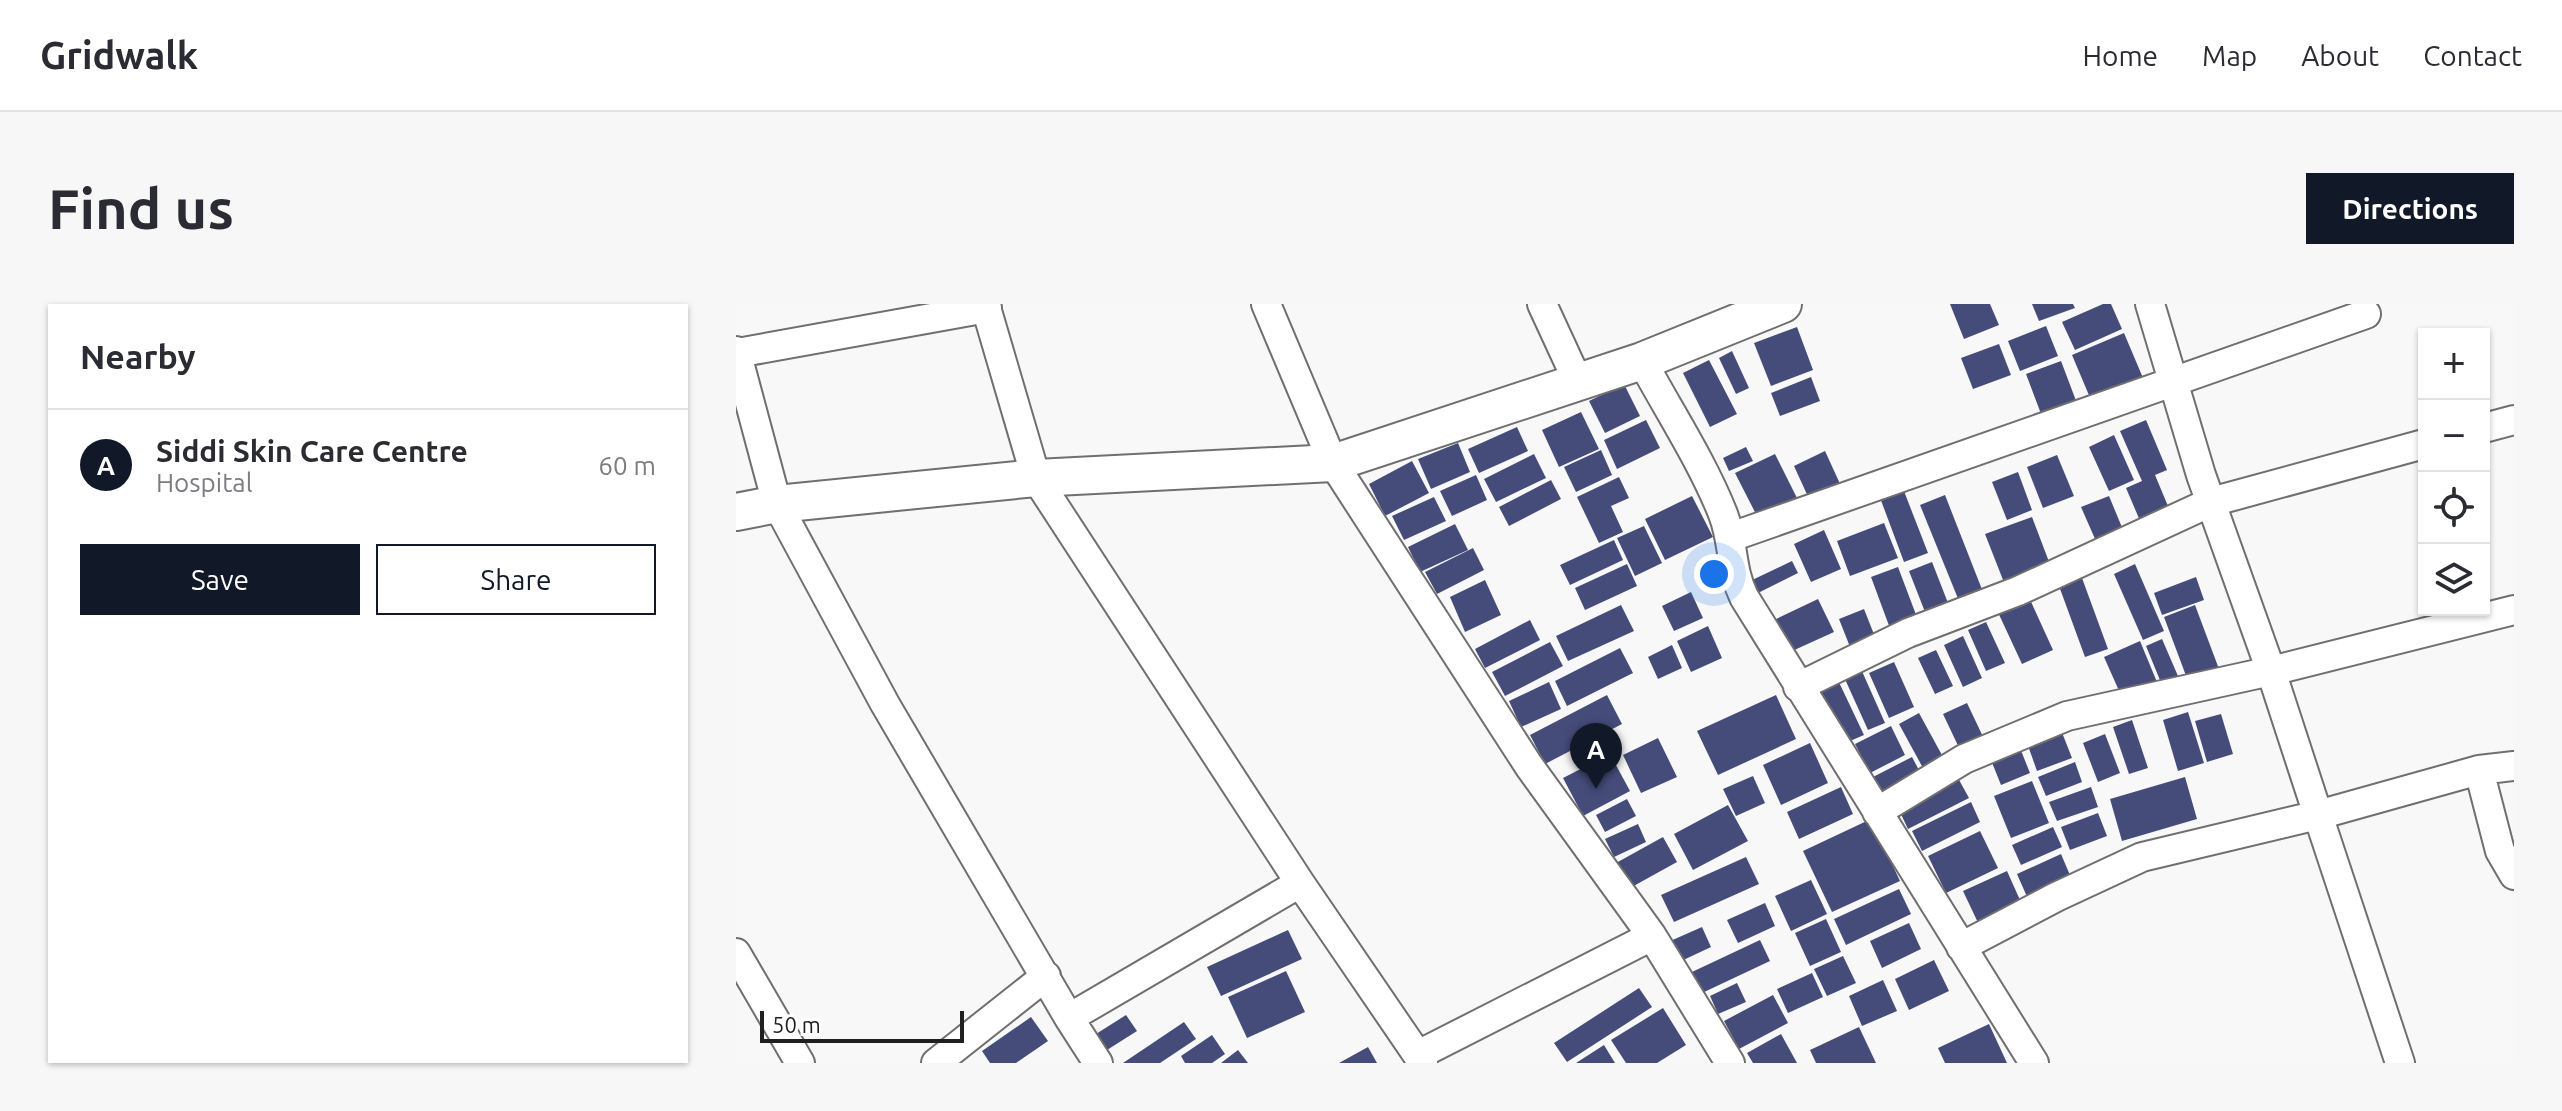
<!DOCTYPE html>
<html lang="en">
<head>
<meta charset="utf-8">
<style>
  body { margin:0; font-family:Ubuntu,sans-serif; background:#f7f7f7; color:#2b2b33 }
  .controls { position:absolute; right:24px; top:24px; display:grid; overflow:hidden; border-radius:0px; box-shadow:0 2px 6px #0004 }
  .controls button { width:72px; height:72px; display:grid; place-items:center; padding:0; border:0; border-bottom:2px solid #e1e1e2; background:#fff; color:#2b2b33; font:40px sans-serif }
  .scale { position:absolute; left:24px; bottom:20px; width:204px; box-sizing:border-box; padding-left:8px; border:4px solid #202021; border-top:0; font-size:22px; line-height:28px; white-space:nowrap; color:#202021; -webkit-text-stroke:6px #fff; paint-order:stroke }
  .you { position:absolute; left:978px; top:270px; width:28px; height:28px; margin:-20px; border:6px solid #fff; border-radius:50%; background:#1a73e8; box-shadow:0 0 0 12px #1a73e833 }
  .badge { display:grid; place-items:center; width:52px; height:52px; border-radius:50%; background:#111827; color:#fff; font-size:26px; font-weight:700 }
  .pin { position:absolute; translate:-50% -66px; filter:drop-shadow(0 2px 4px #0008) }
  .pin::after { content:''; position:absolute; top:42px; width:28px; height:24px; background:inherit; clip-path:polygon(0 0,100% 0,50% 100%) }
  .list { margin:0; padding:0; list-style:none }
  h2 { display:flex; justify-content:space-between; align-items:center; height:104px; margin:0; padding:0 32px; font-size:34px }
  h2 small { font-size:26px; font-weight:400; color:#7c7c81 }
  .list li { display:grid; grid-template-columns:52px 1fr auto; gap:24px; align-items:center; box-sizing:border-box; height:112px; padding:0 32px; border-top:2px solid #e1e1e2 }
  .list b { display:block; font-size:30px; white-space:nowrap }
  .list p { margin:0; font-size:26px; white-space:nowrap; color:#7c7c81 }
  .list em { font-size:26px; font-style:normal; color:#7c7c81 }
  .actions { display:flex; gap:16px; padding:24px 32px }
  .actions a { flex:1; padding:18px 0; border:2px solid #111827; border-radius:0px; text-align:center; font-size:28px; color:#111827 }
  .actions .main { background:#111827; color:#fff }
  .icon { flex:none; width:44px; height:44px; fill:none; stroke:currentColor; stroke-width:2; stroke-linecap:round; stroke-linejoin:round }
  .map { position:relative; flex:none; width:1778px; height:759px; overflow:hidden; border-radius:0px }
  header { display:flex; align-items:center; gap:48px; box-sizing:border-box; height:112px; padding:0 40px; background:#fff; border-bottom:2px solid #e1e1e2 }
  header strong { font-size:38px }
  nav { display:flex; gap:44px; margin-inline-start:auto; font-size:28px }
  .intro { display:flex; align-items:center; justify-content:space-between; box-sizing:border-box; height:192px; padding:0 48px }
  h1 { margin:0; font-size:56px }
  .button { padding:20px 36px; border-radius:0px; background:#111827; color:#fff; font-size:28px; font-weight:700 }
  main { display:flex; gap:48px; padding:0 48px }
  aside { flex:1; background:#fff; border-radius:0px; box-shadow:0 2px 6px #0004 }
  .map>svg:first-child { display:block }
  .building { fill:#454c7a }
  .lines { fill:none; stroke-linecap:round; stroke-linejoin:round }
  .minor-casing { stroke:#6f6f70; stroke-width:32 }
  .major-casing { stroke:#6f6f70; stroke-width:40 }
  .minor { stroke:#fff; stroke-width:28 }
  .major { stroke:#fff; stroke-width:36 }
</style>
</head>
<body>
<header>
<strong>Gridwalk</strong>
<nav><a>Home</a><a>Map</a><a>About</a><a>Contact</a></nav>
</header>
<div class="intro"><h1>Find us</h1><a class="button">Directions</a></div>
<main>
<aside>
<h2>Nearby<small></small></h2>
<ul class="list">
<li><span class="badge">A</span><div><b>Siddi Skin Care Centre</b><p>Hospital</p></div><em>60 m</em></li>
</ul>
<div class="actions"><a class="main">Save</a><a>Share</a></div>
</aside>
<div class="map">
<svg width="1778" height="759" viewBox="0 0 1778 759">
  <rect width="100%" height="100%" fill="#f8f8f9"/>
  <!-- building -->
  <path class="building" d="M1214,0H1254L1263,21L1228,35Z
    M1296,0H1337L1339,4L1303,17Z
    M1367,0H1375L1386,25L1339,46L1326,18Z
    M1310,22L1322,52L1284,67L1272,37Z
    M1061,23L1077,66L1035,82L1018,39Z
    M1388,29L1407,74L1355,96L1336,51Z
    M1263,40L1275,71L1237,85L1225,54Z
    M996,47L1013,84L1000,90L983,54Z
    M973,56L1001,110L974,123L947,69Z
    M1325,57L1342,102L1307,115L1290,70Z
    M1075,73L1084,97L1044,112L1035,89Z
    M888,80L904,112L869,129L853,97Z
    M845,108L863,145L823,163L806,126Z
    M910,116L924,144L881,165L868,136Z
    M1410,116L1431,166L1419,171L1437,214L1408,226L1390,184L1406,177L1384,127Z
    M781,123L792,147L743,169L732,145Z
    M1378,131L1398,176L1373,187L1353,143Z
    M722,139L734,168L695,185L682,155Z
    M1010,143L1017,157L993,167L987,154Z
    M865,146L876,171L840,188L828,163Z
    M1089,147L1105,182L1074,197L1058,162Z
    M798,150L810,174L760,198L748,175Z
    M1039,150L1062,196L1023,216L999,169Z
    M1321,151L1338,192L1307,204L1291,163Z
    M676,157L693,189L649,212L633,180Z
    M1282,168L1296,206L1271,216L1256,178Z
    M740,171L751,196L716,212L704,187Z
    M883,173L893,194L875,202L887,228L863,239L841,193Z
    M815,176L825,195L773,222L763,203Z
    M1166,182L1192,249L1168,258L1143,191Z
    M1209,191L1247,288L1223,297L1184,201Z
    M956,192L977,233L929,256L909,215Z
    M1373,192L1390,233L1363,244L1345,203Z
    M698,193L710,217L668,236L656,212Z
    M1296,213L1315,263L1269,281L1249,230Z
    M1148,219L1162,254L1114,272L1101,237Z
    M719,220L732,246L684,268L672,243Z
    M908,222L926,259L899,272L881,234Z
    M1088,226L1105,265L1075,278L1058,240Z
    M878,236L887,256L834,281L824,261Z
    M737,244L748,266L701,290L689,268Z
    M1056,257L1062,269L1018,291L1012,278Z
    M1196,258L1212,299L1189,308L1173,267Z
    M891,260L901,282L849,306L839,284Z
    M1399,260L1428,327L1407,336L1378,270Z
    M1162,263L1182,316L1155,327L1135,273Z
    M1460,273L1468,296L1426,311L1418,289Z
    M1346,274L1372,345L1349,353L1323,282Z
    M749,276L765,311L729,328L714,293Z
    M955,288L967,314L938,327L926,302Z
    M1291,289L1317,346L1286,360L1260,304Z
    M1082,295L1098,328L1054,348L1038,316Z
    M885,301L898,327L832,357L820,332Z
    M1459,301L1483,365L1452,377L1428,313Z
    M1128,305L1143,343L1118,353L1103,315Z
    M794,316L804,336L749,364L739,345Z
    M1250,318L1269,359L1250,367L1232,326Z
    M972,322L986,354L955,368L941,337Z
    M1227,332L1246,374L1227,383L1208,341Z
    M1426,335L1445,379L1428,386L1410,342Z
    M1404,337L1423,383L1388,398L1368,353Z
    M814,338L827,362L769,392L756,368Z
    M936,341L946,364L922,375L912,353Z
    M884,344L897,369L831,402L819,377Z
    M1200,346L1217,382L1199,390L1182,354Z
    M1158,358L1178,403L1153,414L1133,369Z
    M1125,365L1149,419L1132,426L1108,373Z
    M1100,372L1128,431L1107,440L1079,382Z
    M813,378L825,405L785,423L773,397Z
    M871,391L886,420L809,460L794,431Z
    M1040,391L1060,435L982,471L961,427Z
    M1231,399L1250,439L1226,450L1207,410Z
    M1452,408L1468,459L1442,467L1427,416Z
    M1183,409L1207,453L1187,464L1163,420Z
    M1485,410L1497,450L1471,458L1459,417Z
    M1396,416L1412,464L1393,470L1377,423Z
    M1155,422L1169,451L1134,469L1119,440Z
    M1325,426L1336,454L1301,467L1291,439Z
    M1369,430L1384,469L1362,478L1347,439Z
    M922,434L941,473L905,489L887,451Z
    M1074,439L1092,479L1045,501L1027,461Z
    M1284,444L1294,469L1265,481L1255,456Z
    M874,450L894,487L847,512L827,474Z
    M1176,453L1184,468L1145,488L1137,473Z
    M1339,458L1346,478L1310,492L1302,473Z
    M1017,472L1029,499L1000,512L987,485Z
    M1449,473L1461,515L1386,537L1374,495Z
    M1222,474L1233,494L1172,525L1162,504Z
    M1296,477L1313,519L1275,534L1258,492Z
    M1105,483L1117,510L1063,535L1051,508Z
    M1355,483L1362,503L1321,517L1313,498Z
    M891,495L900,512L869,528L860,511Z
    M1235,498L1244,518L1186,547L1176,527Z
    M992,501L1012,537L957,566L938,530Z
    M1362,509L1371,532L1334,546L1325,523Z
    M1135,515L1164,577L1096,608L1067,547Z
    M902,520L910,538L878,553L869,535Z
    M1317,523L1326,543L1285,561L1276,541Z
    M1244,527L1262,564L1210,589L1192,552Z
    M927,533L941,558L894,584L880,559Z
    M1325,550L1336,576L1292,595L1281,570Z
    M1010,553L1023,580L938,618L925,591Z
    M1271,567L1288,605L1245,625L1227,587Z
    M1075,576L1091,610L1055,627L1039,592Z
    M1163,585L1175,610L1110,641L1098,615Z
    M1029,599L1039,622L1002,639L991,616Z
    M1090,615L1105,648L1074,662L1059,629Z
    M1173,619L1185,645L1146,664L1134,637Z
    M966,623L975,643L941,659L932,638Z
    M552,626L566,655L485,692L471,663Z
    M1024,636L1034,657L966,689L956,668Z
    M1107,652L1120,679L1091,692L1078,665Z
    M1198,656L1213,687L1173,706L1159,675Z
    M550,667L569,708L511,734L492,693Z
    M1076,669L1087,693L1052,709L1041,685Z
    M1147,676L1161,707L1126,722L1113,692Z
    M1001,679L1010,698L982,710L974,692Z
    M903,684L916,703L831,758L818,739Z
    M1037,691L1052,719L1003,745L988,717Z
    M927,704L950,741L921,759H890L875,736Z
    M390,711L401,727L371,746L360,730Z
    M295,713L312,737L280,759H254L246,747Z
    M448,718L460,735L424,759H387Z
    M1253,720L1271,759H1209L1202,744Z
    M1123,723L1140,759H1080L1074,746Z
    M1045,730L1061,759H1017L1011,749Z
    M476,731L489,750L476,759H449L445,752Z
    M868,741L879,759H840Z
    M632,743L641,759H603Z
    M502,746L512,759H485Z"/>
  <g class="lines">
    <!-- minor casing -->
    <g class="minor-casing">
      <path id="minor" d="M249,0L300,174L564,579L687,759
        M530,0L597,159L793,462L916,632L994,759
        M806,0L842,78
        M1414,0L1465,171L1535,367L1582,511L1743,466L1764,547L1778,571
        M0,47L41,200L149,400L333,714L362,759
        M1,49L251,4
        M906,57C933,107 966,157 987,210C998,238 994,264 1008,293L1298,759
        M1748,124L1778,116
        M995,233L1630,10
        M1062,383L1172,329L1282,287L1475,198L1688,140
        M1743,466L1778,462
        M1141,508L1228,455L1331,412L1535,367L1778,306
        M1225,643L1320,593L1406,553L1582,511L1664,759
        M0,649L64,759
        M333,714L564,579
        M682,751L916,632
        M200,759L310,672"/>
    </g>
    <!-- major casing -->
    <g class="major-casing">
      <path id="major" d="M0,208L41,200L300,174L597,159L906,57L1047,0"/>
    </g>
    <!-- minor -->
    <use href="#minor" class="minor"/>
    <!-- major -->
    <use href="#major" class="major"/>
  </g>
</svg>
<div class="controls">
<button>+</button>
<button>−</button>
<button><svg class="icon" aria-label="locate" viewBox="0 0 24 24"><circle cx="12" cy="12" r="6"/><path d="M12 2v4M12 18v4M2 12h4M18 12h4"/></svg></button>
<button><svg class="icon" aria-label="layers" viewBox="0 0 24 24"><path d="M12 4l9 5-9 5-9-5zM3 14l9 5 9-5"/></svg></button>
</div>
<div class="scale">50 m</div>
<div class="you"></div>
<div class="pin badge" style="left:860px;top:485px">A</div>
</div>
</main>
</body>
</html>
